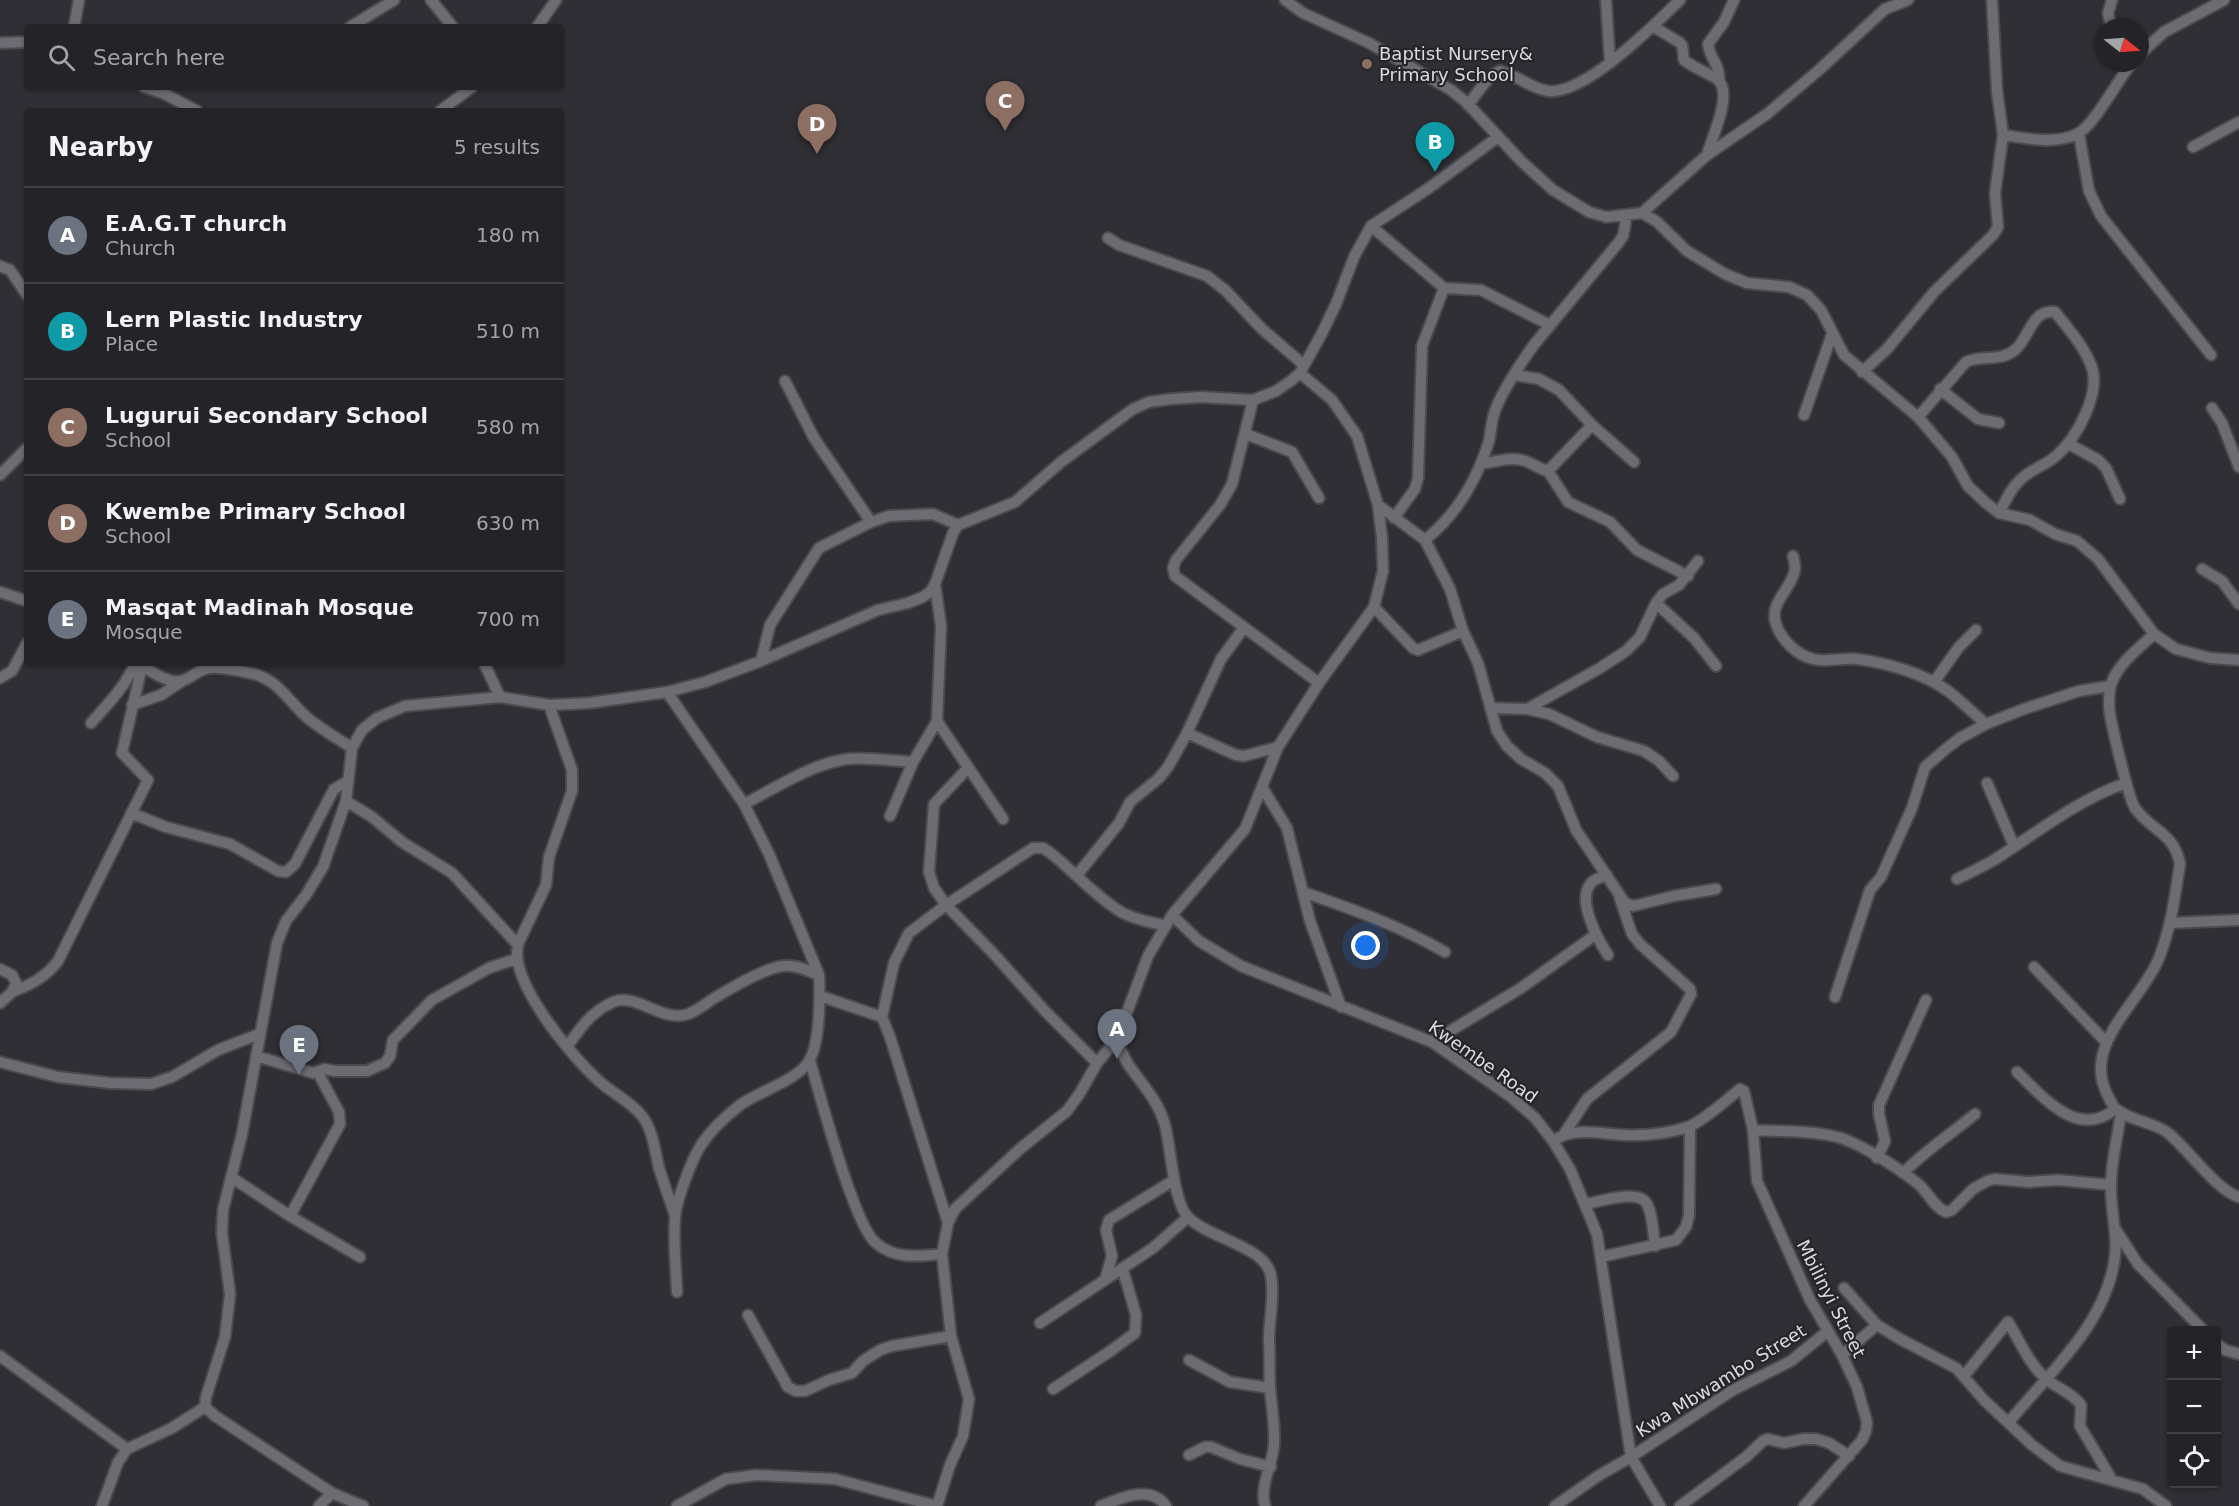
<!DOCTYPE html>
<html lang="en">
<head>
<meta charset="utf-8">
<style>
  body { margin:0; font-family:"DejaVu Sans",sans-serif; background:#2c2b30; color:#f1f3f6 }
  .controls { position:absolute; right:18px; bottom:18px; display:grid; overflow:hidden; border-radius:6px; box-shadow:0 2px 4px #0004 }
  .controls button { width:54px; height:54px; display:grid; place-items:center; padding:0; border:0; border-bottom:2px solid #414045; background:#242328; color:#f1f3f6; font:30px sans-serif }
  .compass { position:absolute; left:2095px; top:18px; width:54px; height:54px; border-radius:50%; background:#242328; box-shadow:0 2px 4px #0004; rotate:107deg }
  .you { position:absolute; left:1366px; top:946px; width:21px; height:21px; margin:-15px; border:4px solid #fff; border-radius:50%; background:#1a73e8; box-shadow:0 0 0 9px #1a73e833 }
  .badge { display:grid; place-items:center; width:39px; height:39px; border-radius:50%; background:#54cade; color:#fff; font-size:20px; font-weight:700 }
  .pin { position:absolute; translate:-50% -50px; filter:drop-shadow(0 2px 3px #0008) }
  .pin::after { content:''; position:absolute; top:32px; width:21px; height:18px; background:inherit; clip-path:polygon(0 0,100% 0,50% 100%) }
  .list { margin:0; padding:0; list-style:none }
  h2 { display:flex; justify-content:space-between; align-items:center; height:78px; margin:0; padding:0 24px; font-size:26px }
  h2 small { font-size:20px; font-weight:400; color:#a3a4a8 }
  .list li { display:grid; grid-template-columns:39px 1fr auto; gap:18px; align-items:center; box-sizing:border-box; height:96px; padding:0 24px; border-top:2px solid #414045 }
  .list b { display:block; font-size:22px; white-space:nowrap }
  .list p { margin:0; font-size:20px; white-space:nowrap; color:#a3a4a8 }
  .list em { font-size:20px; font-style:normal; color:#a3a4a8 }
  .icon { flex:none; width:33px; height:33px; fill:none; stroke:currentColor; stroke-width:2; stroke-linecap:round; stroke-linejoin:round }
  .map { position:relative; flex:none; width:2239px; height:1506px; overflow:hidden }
  .search { position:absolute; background:#242328; box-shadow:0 2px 4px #0004; left:24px; top:24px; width:540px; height:66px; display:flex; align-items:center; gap:15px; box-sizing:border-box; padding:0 21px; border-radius:6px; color:#a3a4a8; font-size:22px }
  .panel { position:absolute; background:#242328; box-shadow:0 2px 4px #0004; left:24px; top:108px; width:540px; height:558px; border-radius:6px }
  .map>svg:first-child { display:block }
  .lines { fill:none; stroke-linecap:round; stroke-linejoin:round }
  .minor-casing { stroke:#4b4a4f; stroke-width:14 }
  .minor { stroke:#6d6c72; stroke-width:10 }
  .education-dot { fill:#8d6e63; stroke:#26252b; stroke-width:2 }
  .labels { text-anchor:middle; stroke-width:4.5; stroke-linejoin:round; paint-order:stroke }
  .poi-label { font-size:18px; fill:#dcdbdf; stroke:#26252b; text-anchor:start }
  .street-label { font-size:18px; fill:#dcdbdf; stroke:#26252b }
</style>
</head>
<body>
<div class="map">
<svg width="2239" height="1506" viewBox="0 0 2239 1506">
  <rect width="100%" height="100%" fill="#302f35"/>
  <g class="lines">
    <!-- minor casing -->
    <g class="minor-casing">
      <path id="minor" d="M431,0L453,27
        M1285,0L1303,13L1369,43L1451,90L1466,102L1521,161L1553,190L1589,212L1606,217L1642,213L1656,221L1687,251L1725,274L1747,283L1789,287L1807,295L1821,310L1844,355L1918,417L1952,457L1968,486L1986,503L1999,513L2030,520L2055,534L2077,541L2098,559L2154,634L2176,649L2210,658L2239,660
        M1606,0L1610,63
        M74,27L79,0
        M350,27L394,0
        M537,27L556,0
        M1654,27L1679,42L1682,45L1684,60C1694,68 1706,72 1717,79C1734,92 1712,137 1707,155
        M2111,27L2108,13L2112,0
        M0,43L27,42
        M2140,54L2164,32L2224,0
        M1719,81C1720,63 1710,60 1708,44L1724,22L1734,0
        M144,87L163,93L197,111
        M1468,105C1477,94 1487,76 1500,71C1517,75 1530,88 1548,91C1585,95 1654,25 1680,0
        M440,111L472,87
        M2079,134L2089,191L2101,216L2211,355
        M2003,135C2026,138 2055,145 2077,134C2094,126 2118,79 2132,63
        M2193,147L2239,122
        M1642,213L1707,155L1767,114L1819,70L1885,9L1908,0
        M1371,226L1444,288L1481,290L1550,325
        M1108,238L1119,245L1207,276L1225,290L1262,329L1304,365
        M0,266L10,270L27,295
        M1862,372L1887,349L1934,292L1993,235L1998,227L1995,193L2003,135L1997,91L1992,0
        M1514,375L1539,379L1559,390L1592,425L1634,462
        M785,381L814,438L871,522
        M1940,389L1978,419L1999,423
        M1253,400L1232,484L1220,505L1176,560L1173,568L1175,576L1319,683
        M2212,408L2222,423L2239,467
        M1804,415L1832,334
        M1918,417L1966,362C1982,354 2001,363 2016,349C2030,336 2032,309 2055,312C2068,328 2083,345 2091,365C2102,392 2077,438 2056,456C2048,463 2038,467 2029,473C2014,482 2007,498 1999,513
        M1246,434L1292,452L1319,498
        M2069,444L2098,460L2106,468L2120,499
        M1481,464C1495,462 1511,456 1525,461C1534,464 1539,469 1548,471L1592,425
        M1548,471L1568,502L1610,522L1637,550L1688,576
        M0,475L27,448
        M1378,505L1425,540L1450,589L1463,631L1478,663L1497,731L1507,746L1521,759L1545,773L1558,786L1576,830L1625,903L1633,906L1674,896L1716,889
        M1394,518L1415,489L1418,478L1422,346L1444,288
        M1425,540C1456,515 1477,480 1489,441C1491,432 1491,423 1494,414C1500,394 1521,363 1533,346L1619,242L1623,236L1627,215
        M1793,556C1794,560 1795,565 1795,569C1793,587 1771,601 1775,620C1778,635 1792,651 1807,657C1823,664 1841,657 1857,659C1887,663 1923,673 1948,691C1961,701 1973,713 1986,724
        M2202,569L2222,581L2239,604
        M0,592L27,601
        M1656,603L1694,638L1716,666
        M1374,607L1413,648L1418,650L1463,631
        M2154,634C2139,648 2119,663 2112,682C2109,689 2109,698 2109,705C2109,718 2129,799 2135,808C2151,831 2174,832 2180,864C2175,896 2171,928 2159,958C2142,1001 2080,1045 2108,1096C2110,1100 2112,1105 2115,1108C2126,1120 2155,1122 2168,1133C2188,1149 2217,1191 2239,1197
        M761,661L770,625L819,548L871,522L889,516L933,514L958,525
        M138,663C149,670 170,686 184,680C193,677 198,670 208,668C223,666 240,671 254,674C280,681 290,704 310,720C323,730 338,739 352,748
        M484,663L500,697
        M0,678L12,671L27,643
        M1934,682L1959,647L1976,630
        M667,692L744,804L769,854L819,975C820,996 820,1044 809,1061C797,1081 759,1091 740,1105C726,1116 711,1130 701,1145C692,1159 676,1201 675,1218C673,1242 676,1267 677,1292
        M132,705L161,695L182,681
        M549,705L572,770V791L549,857L546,885L519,942C505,978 573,1058 599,1081C612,1093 630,1101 642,1116C653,1130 655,1151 659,1168C664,1184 670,1200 675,1216
        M1490,708L1527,709L1549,714L1597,737L1644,751L1659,761L1673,776
        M1527,709L1600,668L1626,651L1640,637L1656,603L1663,594L1679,585L1698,561
        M937,721L1003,819
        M91,723C107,705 126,686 135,663
        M1187,733L1236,755L1244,756L1278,747
        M968,768L934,804L929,872L934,888L946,905L992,952L1045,1011L1097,1063
        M1987,783L2014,846
        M1262,787L1287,828L1310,921L1341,1007
        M346,801L372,817L402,842L452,873L518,945
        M744,804C776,788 811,764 847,759C868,757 891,761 913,762
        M131,813L166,827L230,844L278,871L286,872L295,864L334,789L348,781
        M890,816L913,762L937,721L941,626L935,584
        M1077,875L1119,823L1130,802L1159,778L1168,767L1187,733L1221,659L1243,629
        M1607,875C1602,877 1594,879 1591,883C1576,900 1598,940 1608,955
        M1957,879C1969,873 1982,867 1994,860C2038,832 2077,800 2126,783
        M1303,892C1352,909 1400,926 1445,952
        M1172,915L1199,941L1241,966L1432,1042L1511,1097L1535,1118L1553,1141L1570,1169L1597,1234L1631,1457L1660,1506
        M2170,923L2239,920
        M2034,967L2107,1043
        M0,969L12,975L16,983L12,992L0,1003
        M12,992C30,985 46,977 58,961L148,780L122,753L142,666
        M820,996L882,1017L890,1037L948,1223
        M1835,997L1870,890L1881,877L1912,808L1925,767L1947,748L1960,738L1986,724L2024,709L2079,691L2110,686
        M882,1017L894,963L909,933L946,905L1033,848H1043L1052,854C1075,873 1096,897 1121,912C1135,920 1151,922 1166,926
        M1117,1039C1121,1050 1125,1062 1133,1071C1146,1089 1159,1103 1165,1125C1171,1147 1173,1202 1188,1217C1209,1239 1266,1246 1271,1276C1275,1296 1269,1319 1269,1339C1270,1356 1269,1373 1270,1390C1272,1408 1275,1425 1274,1444C1273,1464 1259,1486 1265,1506
        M1432,1042L1521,988L1595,935
        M567,1047C580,1028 591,1012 613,1002C636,992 662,1023 688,1014C698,1011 707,1002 716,997C731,988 766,968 783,966C795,964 808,971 819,975
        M256,1056L313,1073L325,1069L335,1071H367L385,1063L390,1056L393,1040L432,1000L489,968L516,959
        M810,1061C820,1094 854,1226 876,1243C896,1260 918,1256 942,1254
        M0,1062L58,1077L110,1083L151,1084L172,1077L218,1050L259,1034
        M2017,1072C2043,1097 2078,1140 2115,1109
        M1753,1130C1780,1132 1810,1130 1837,1137C1858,1142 1900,1169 1917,1183C1928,1191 1933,1207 1946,1212L1952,1210L1973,1189L1987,1181L1995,1179L2029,1182L2058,1180L2111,1185
        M1564,1134L1587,1099L1671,1032L1691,994L1690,989L1640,944L1632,934L1620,899
        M1553,1141C1575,1126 1599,1134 1624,1135C1645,1136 1669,1133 1688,1127C1702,1122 1728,1099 1740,1089L1744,1091L1753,1130L1757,1181L1810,1300L1842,1355L1857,1387L1867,1422L1866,1431L1862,1440L1804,1506
        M1877,1158L1885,1141L1879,1114V1105L1926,1000
        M1903,1173C1925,1151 1951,1134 1975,1114
        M231,1177L290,1216L360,1257
        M1585,1204C1599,1202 1639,1188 1647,1204C1653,1215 1653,1233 1655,1246
        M290,1216L340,1124L339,1112L318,1073
        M2116,1230L2138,1264L2203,1330
        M1601,1257L1676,1240L1686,1227L1689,1215L1690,1126
        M1105,1280L1112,1256L1106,1230L1109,1220L1174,1180
        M1844,1288L1877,1325L1900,1339L1956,1368L1984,1400L2032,1445L2060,1466L2143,1489L2166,1506
        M748,1315L788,1387L796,1391H805L829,1380L852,1373L863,1361L880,1350L892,1346L951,1336
        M1040,1323L1153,1248L1188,1217
        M2216,1343L2225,1350L2239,1354
        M1842,1355L1877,1325
        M0,1356L127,1449
        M1189,1360L1230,1382L1270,1388
        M1964,1376L2008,1322C2020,1341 2028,1362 2044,1377C2055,1388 2072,1392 2081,1405L2080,1426L2112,1480
        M1053,1389L1109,1352L1135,1333L1136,1315L1123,1270
        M2009,1422C2048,1374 2103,1327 2114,1263C2119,1236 2110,1211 2111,1185C2111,1161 2118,1136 2121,1112
        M1189,1455L1205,1447H1211L1240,1459L1271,1467
        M102,1506L118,1462L127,1449L172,1428L205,1407
        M319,1506L332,1493
        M363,1506L332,1493L215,1416L205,1407L206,1397L225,1337L230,1294L222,1233L223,1210L242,1134L277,943L286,921L306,895L323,867L346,801L352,748L362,730L377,718L405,706L500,697L549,705L589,703L667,692L705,682L761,661L878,610L908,603L923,597L931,591L935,584L953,533L958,525L1015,502L1061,462L1133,409L1149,402L1171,399L1201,397L1253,400L1276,391L1292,380L1300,373L1322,333L1336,304L1354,257L1371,226L1429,188L1498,137
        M677,1506L726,1479L756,1475L835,1479L937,1506
        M937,1506L950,1465L963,1436L969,1399L951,1336L942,1254L948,1223L955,1209L1021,1148L1067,1111L1080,1093L1097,1063L1117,1039L1148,956L1172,915L1245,829L1278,747L1319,683L1374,607L1383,571L1382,538L1378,505L1357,436L1332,400L1300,373
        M1101,1506C1122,1497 1151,1485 1166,1506
        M1555,1506L1598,1476L1631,1457L1733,1390L1791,1361L1828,1331
        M1680,1506L1746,1457L1763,1441L1768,1439L1784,1443L1803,1439H1816L1829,1443L1849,1456"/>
    </g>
    <!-- minor -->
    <use href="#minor" class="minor"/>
  </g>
  <!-- markers -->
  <circle class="education-dot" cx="1367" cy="64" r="6"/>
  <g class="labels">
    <!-- poi labels -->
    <g class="poi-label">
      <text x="1379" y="60">Baptist Nursery&amp;<tspan x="1379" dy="21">Primary School</tspan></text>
    </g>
    <!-- street labels -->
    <g class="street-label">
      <text transform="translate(1483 1062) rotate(35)" y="6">Kwembe Road</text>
      <text transform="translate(1831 1299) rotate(63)" y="6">Mbilinyi Street</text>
      <text transform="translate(1721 1381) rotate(-32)" y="6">Kwa Mbwambo Street</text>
    </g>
  </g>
</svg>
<div class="controls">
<button>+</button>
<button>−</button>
<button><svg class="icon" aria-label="locate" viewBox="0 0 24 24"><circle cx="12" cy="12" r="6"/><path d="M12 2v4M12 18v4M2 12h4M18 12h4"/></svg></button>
</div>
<svg class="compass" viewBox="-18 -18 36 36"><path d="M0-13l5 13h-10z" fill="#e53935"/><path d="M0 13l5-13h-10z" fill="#a3a4a8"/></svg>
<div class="you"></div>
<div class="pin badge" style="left:1117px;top:1059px;background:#6b7280">A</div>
<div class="pin badge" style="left:1435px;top:172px;background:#0f9aa8">B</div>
<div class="pin badge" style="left:1005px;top:131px;background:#8d6e63">C</div>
<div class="pin badge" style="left:817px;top:154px;background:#8d6e63">D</div>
<div class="pin badge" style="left:299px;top:1075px;background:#6b7280">E</div>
<div class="search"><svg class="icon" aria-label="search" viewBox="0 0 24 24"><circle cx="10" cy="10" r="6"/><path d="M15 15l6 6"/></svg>Search here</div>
<section class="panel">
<h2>Nearby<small>5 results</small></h2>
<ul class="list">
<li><span class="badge" style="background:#6b7280">A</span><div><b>E.A.G.T church</b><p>Church</p></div><em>180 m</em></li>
<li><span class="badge" style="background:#0f9aa8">B</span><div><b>Lern Plastic Industry</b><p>Place</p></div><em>510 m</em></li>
<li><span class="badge" style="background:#8d6e63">C</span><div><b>Lugurui Secondary School</b><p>School</p></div><em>580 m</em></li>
<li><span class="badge" style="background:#8d6e63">D</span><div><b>Kwembe Primary School</b><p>School</p></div><em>630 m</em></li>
<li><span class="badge" style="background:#6b7280">E</span><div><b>Masqat Madinah Mosque</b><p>Mosque</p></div><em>700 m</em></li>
</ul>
</section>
</div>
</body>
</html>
